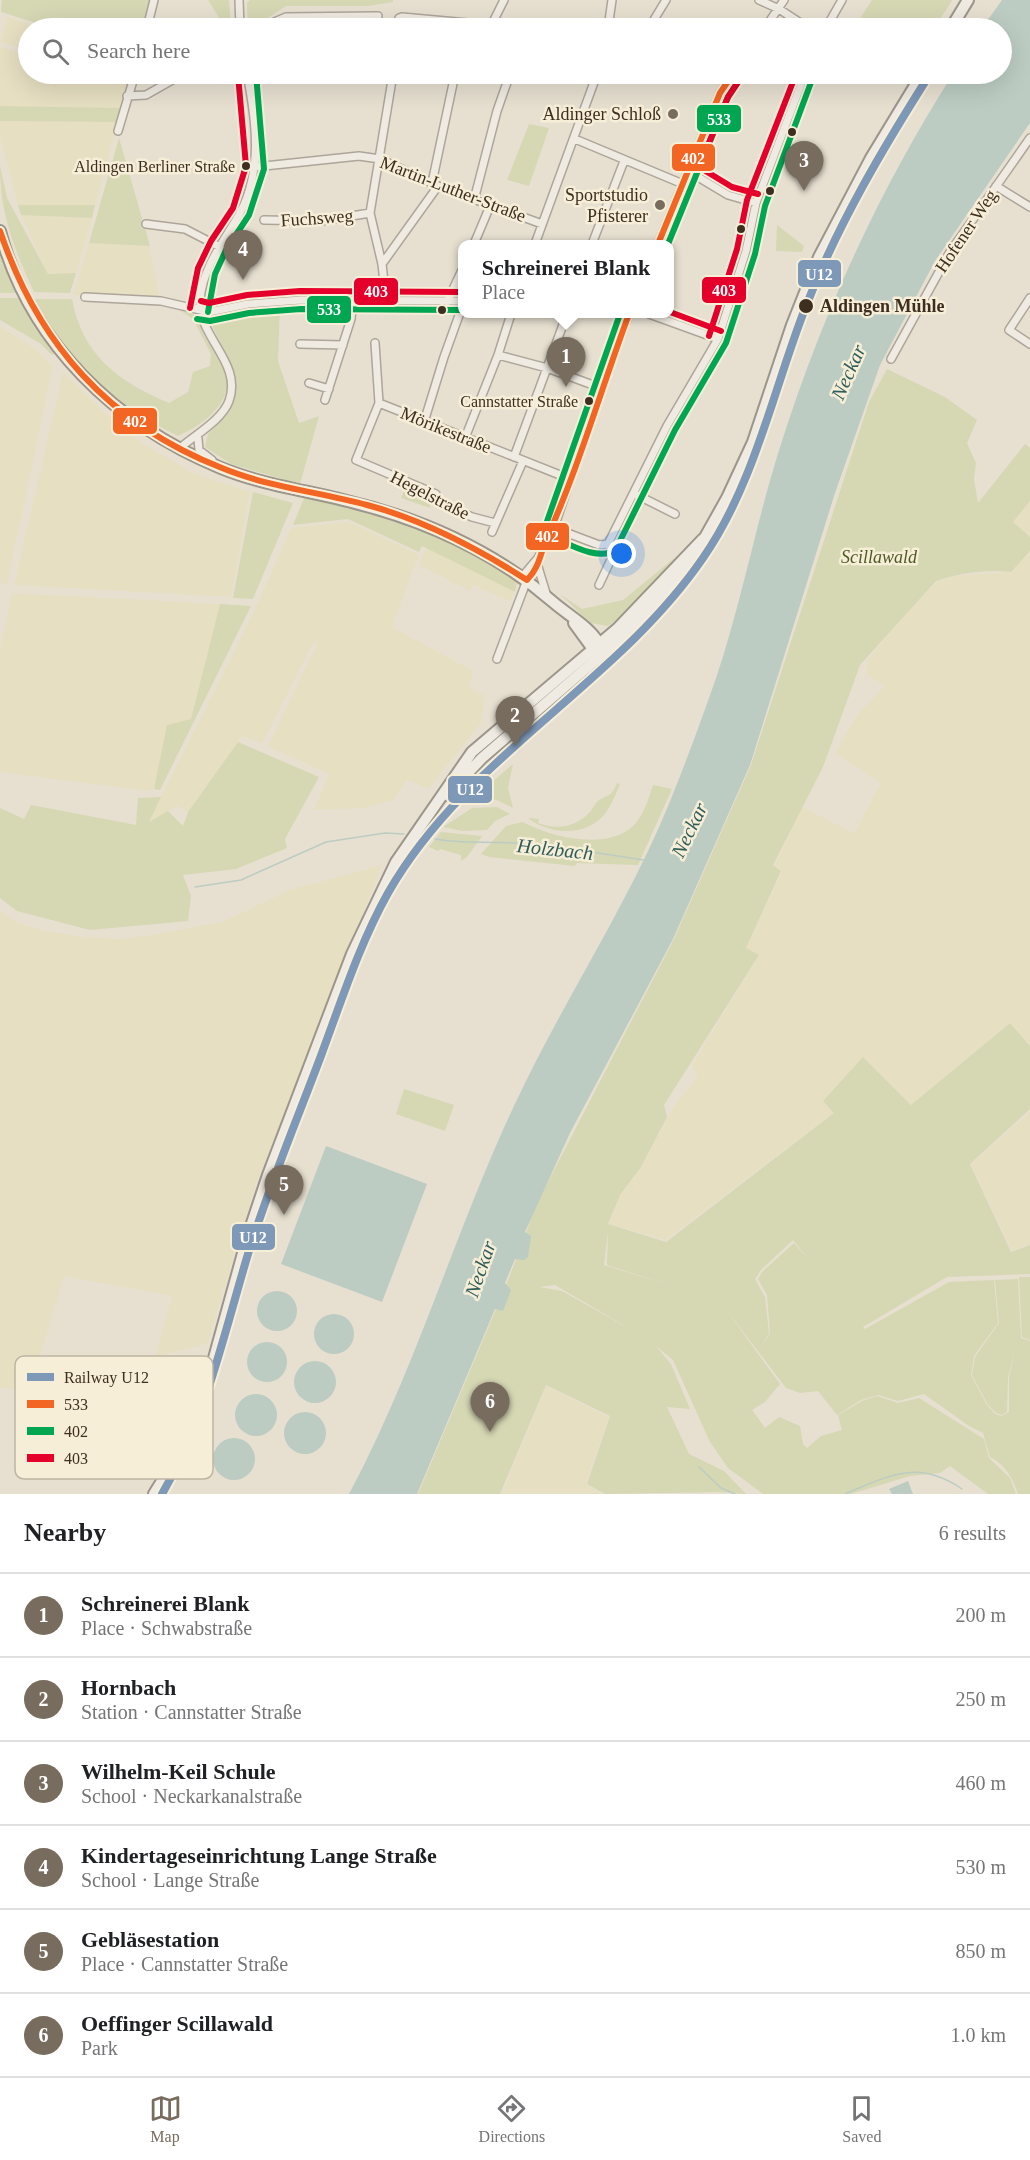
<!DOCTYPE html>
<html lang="en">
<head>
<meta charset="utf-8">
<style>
  body { margin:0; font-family:"Times New Roman",serif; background:#f6f6f6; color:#202124 }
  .you { position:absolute; left:622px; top:554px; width:21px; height:21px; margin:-15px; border:4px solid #fff; border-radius:50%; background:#1a73e8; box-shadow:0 0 0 9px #1a73e833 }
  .badge { display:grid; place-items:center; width:39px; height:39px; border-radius:50%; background:#786c5e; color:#fff; font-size:20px; font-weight:700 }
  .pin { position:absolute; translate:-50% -50px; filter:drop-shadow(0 2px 3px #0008) }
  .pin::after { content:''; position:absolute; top:32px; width:21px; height:18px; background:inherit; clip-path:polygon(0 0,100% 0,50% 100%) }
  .popup { position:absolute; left:458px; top:240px; width:216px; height:78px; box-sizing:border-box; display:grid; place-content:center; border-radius:12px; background:#fff; filter:drop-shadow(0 2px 4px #0005); font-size:20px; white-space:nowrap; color:#757577 }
  .popup b { font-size:22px; color:#202124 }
  .popup::after { content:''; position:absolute; left:50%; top:100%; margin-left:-12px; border:12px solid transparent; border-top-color:#fff }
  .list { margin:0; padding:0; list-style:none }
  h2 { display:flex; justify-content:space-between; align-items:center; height:78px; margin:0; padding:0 24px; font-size:26px }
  h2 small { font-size:20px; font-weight:400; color:#757577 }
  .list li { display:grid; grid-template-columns:39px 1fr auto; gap:18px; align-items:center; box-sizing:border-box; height:84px; padding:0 24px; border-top:2px solid #e0e0e0 }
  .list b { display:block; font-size:22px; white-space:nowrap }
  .list p { margin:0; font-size:20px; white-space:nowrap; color:#757577 }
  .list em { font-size:20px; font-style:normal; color:#757577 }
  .icon { flex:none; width:33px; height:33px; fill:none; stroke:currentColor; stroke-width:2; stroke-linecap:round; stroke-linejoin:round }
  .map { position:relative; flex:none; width:1030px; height:1494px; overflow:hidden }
  .search { position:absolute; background:#fff; box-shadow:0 6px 24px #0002; left:18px; right:18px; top:18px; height:66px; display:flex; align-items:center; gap:15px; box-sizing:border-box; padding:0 21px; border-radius:33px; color:#757577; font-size:22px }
  .sheet { height:582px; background:#fff }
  nav { display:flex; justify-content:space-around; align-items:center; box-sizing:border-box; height:84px; border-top:2px solid #e0e0e0; background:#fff; font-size:16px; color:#757577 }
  nav a { display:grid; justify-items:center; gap:3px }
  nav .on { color:#786c5e }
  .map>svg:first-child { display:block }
  .farmland { fill:#e6dfc2 }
  .green { fill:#d6d7b3; fill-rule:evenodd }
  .water { fill:#bcccc2 }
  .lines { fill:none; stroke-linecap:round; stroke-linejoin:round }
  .stream { stroke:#bcccc2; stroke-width:1.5 }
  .street-casing { stroke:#ada599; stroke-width:10 }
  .secondary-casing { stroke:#9c958a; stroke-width:14 }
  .street { stroke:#efebe3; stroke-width:7 }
  .secondary { stroke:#efebe3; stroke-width:10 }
  .bus-1-casing { stroke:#f7eed8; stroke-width:10 }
  .bus-2-casing { stroke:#f7eed8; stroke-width:10 }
  .bus-3-casing { stroke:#f7eed8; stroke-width:10 }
  .bus-1 { stroke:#f26522; stroke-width:6 }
  .bus-2 { stroke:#00a651; stroke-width:6 }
  .bus-3 { stroke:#e4002b; stroke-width:6 }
  .rail-1-casing { stroke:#f7eed8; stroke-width:12 }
  .rail-1 { stroke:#7e98b7; stroke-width:8 }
  .poi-dot { fill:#786c5e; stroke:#f7eed8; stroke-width:2 }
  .bus-dot { fill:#3d2e20; stroke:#f7eed8; stroke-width:2 }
  .labels { text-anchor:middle; stroke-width:5; stroke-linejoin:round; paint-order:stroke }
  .bus-label { font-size:16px; fill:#3d2e20; stroke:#f7eed8; text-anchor:end }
  .poi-label { font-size:18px; fill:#3d2e20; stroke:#f7eed8; text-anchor:end }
  .street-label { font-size:18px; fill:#3d2e20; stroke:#f7eed8 }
  .stop-label { font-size:18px; font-weight:bold; fill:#3d2e20; stroke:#f7eed8; text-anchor:start }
  .park-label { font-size:18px; font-style:italic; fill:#4d5a26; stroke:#f7eed8 }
  .water-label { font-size:20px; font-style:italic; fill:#2f5d5a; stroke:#f7eed8 }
  .key { fill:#f7eed8; stroke:#bfb4a1; stroke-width:1.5 }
  .key-label { font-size:16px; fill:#3d2e20 }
  .line-badge { stroke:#f7eed8; stroke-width:2 }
  .badge-label { font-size:16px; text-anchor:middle; font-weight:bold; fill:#fff }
</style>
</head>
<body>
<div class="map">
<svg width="1030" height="1494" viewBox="0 0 1030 1494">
  <rect width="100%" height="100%" fill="#e7e0d1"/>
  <!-- farmland -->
  <path class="farmland" d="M6,17L44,28H28V50L1,42Z
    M0,47L28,55V74L32,75L103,74L127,82L122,108L0,106Z
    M0,121L118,122L95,205H18L0,137Z
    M21,215L92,218L76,273L48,274Z
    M89,243L150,246L160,300L73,295Z
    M0,326L34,348L53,366L7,585L0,583Z
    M63,372L127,434L193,473L250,492L231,597L14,585Z
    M1030,501V537L1013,522Z
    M349,522L419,555L392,627L473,671L470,688L485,696L481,723L428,789L407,779L393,800L364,808L314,810L329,774L268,746L318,643L315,640L262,743L242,736L188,812L177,806L148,823L255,610L291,528Z
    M426,548L515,592L510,601L473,585L470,591L419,565Z
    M1027,554L1030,557V1045L1009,1023L911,1105L863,1057L823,1101L834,1113L665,1240L609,1224L620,1196L641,1167L674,1106L698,1076L692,1065L759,956L746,948L782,872L775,865L802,807L854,833L881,783L835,753L858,714L885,686L866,674L868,660L890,632L936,582L954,576L1011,572Z
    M12,593L220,604L191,720L167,725L154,789L147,791L0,772V649Z
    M382,865L256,1184L207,1344L155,1357L172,1296L64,1276L30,1390L0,1388V911L14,921L43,931L86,937L119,939L146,936L222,922L290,890Z
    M1030,1112V1244L1012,1251L971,1164Z
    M546,1386L609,1417L585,1484L602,1494H502Z"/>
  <!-- green -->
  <path class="green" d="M2,0H151L144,28H52L1,12Z
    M208,0H229L231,28H222L221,21Z
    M250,0H393V2L368,6H286L269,17L262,28H248L247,3Z
    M872,0H951L952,1L934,28H854Z
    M0,106L122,108L118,122L0,121Z
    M529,124L549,128L529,186L507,180Z
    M119,138L150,246L89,243Z
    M0,166L7,198L48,274L76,273L70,293L34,292C14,249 0,214 0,166Z
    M18,205H95L92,218L21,215Z
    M777,225L804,246L802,252L776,251Z
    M0,244L17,293H0Z
    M0,298H19L55,353L52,355L41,344L0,320Z
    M34,299H72C82,355 119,382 169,403L188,392L193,372L210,366L211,354L193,319L178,309C203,314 196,322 207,340C214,351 222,359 226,372C235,402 202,426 178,436C111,403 71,363 34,299Z
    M280,306L278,361L299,423L319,416L300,484L231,464L205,447L208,434L229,412L235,398L234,372L209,319L243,309Z
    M887,369L945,397L977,420L967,443L976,463L974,479L978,503L1025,444L1030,448V501L1013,522L1030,537V551L1011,572C986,569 960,573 936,581L860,665L823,767L773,865L781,871L746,948L759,955L664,1105L667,1117L641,1167L620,1195L608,1224L666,1242L834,1113L823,1101L863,1057L911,1105L1010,1023L1030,1046V1109L970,1164L1011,1252L1030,1245V1274L947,1277L863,1327L865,1329L949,1282L994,1280L998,1323L974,1356L971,1375L987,1405L995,1414L1002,1416L1009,1412V1377L1015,1350L1008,1377L1007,1412L1002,1415L996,1413L988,1405L972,1375L975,1357L999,1323L995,1280L1018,1279L1021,1338L1030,1341V1494H1018C1013,1479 1006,1465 990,1457L983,1433L969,1426L924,1394L898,1401L878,1395L861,1400L837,1415L818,1391L800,1393L786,1388L725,1308L780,1384L765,1402L752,1410L765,1428L779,1417L800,1426L803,1444L807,1448L821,1436L842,1430L838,1415L862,1401L877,1396L898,1403L919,1398L984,1439L989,1458L1010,1478L1016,1494H988L950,1466L940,1473L910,1476L851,1494H763L728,1468L710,1442L673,1360L656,1346L671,1364L690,1409L667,1407L689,1454L724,1471L746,1494L718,1492L605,1494L587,1484L610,1416L546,1385L500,1494H418L507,1283L538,1201L674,939L751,765L869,402ZM608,1231L607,1265L675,1287L604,1265ZM793,1240L809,1260L794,1243L762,1272L758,1279L767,1295L770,1333L760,1350L769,1333L765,1297L755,1279L761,1270ZM555,1285L637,1333L562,1291L539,1287Z
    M406,486L430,496V508L401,498Z
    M253,492L293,503L253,599L233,598Z
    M305,496C387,513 448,535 517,582L515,592L422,546L419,552L348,519L293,525Z
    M683,551L621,617L608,626L590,623L560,594L582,609L623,600Z
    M220,604L251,606L160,790L154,789L167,725L191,719Z
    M238,742L319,777L285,839L287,848L236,869L183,875L191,896L188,921L90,930L17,911L0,898V808L24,819L31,805L136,825L138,798L161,797L149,822L168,811L183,826L188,812Z
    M513,764L508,788L513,808L497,800L475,797Z
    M617,783L620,784C615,795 611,808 602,817C583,837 548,834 528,818L539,819L538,823C556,830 575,827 588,814C592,811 594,805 597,802C606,794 611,799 617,783Z
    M653,785L672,789L638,865L577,863L575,866L489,857L481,854L506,826L523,822C550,837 607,851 633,826C644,815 648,800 653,785Z
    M497,807L510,814L495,821L487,830L462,831L443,827L472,808Z
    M441,832L482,836L467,857L461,861V855L440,849L438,851L429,847Z
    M404,1089L454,1105L445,1131L396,1114Z
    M1019,1277H1030V1340L1022,1337Z"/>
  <!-- water -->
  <path class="water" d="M1002,0H1030V123L935,261L880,365L835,493L750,765L673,939L570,1133L525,1232L531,1236L528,1257L524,1260L515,1259L505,1283L511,1290L503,1311L495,1309L417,1494H349C415,1371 454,1234 513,1108C558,1011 617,922 660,825C678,784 693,742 708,701C734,631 749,556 769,484C810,341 873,199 953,74H1002V28H982Z
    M326,1146L427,1184L382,1302L281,1264Z
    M257 1311a20 20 0 1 1 40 0a20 20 0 1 1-40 0Z
    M314 1334a20 20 0 1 1 40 0a20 20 0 1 1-40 0Z
    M247 1362a20 20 0 1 1 40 0a20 20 0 1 1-40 0Z
    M294 1382a21 21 0 1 1 42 0a21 21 0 1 1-42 0Z
    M235 1415a21 21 0 1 1 42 0a21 21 0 1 1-42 0Z
    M284 1433a21 21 0 1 1 42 0a21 21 0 1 1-42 0Z
    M213 1459a21 21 0 1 1 42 0a21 21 0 1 1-42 0Z
    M908,1481L913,1494H892L889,1489Z"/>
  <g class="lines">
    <!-- stream -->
    <path class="stream" d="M435,839C462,844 487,841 514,843C557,846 600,853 643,860
      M195,887L241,880L326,842L385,833L404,834
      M699,1467L721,1488L735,1494
      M845,1494C890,1475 918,1459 962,1489"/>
    <!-- street casing -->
    <g class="street-casing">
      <path id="street" d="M239,0L240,28
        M759,0L779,9L808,28
        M147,28L154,0
        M269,28L272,23L286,17L378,16
        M397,28L399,18L402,17L468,23L472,28
        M490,28L504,0
        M608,28L612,0
        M649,28L666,0
        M765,28L784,0
        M826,28L842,0
        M666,74V78
        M127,96L146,95L183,74
        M118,131L135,74
        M575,139L683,184
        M255,167L359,156L380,159L438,186L542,224
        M688,171L728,195L756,203
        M432,183L455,74
        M996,186L1030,207
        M474,200L497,111L510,74
        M264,220L321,221L370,213
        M146,224L185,229L218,246
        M474,244L490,206
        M535,244L597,74
        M592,244L624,161
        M658,244L720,93L733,74
        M382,264L438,186
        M85,297L161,301L209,312L248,304L301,300L462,301
        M1030,298L1009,330L1030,344
        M386,300L382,264L370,213L393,74
        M447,302L462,270
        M649,314L718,339
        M375,343L379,403L570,479
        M300,344L343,345
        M498,355L547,368L601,388
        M891,359L950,252L1030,138
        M309,383L329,389
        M325,400L351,319L353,300
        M379,403L356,460L436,494L437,501L472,517L495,523
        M424,422L444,357L462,307
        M465,438L498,355L511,314
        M198,439L199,450L212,460
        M180,448C195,435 222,420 229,401C243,362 197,337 200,299C204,264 224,242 240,213C263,170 256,119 247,74
        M514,457L567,314
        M635,494L675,514
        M554,528L599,545L608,544L667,426L718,339L746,251L756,203L805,74
        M492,532L523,461
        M538,567L546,593
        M522,577L538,558L554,528L601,388L629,314
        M599,585L614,553L608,544
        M497,659L527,580L538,569"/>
    </g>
    <!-- secondary casing -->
    <g class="secondary-casing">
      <path id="secondary" d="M951,28L968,0
        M0,231C29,342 116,425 221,468C260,484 303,490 343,500C420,518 493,550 553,602C569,616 594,629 602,649
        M574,623L593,649L598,652
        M447,795L482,758L627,633L690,564L727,498L753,442L792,325L819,257L871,158L922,74
        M154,1494L185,1444L201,1405L248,1235L268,1175L352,954L396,862L472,752L618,628L703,539"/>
    </g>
    <!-- street -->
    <use href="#street" class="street"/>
    <!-- secondary -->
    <use href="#secondary" class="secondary"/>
    <!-- bus-1 casing -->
    <g class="bus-1-casing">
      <path id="bus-1" d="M0,231C38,344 109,424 222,468C268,487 319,492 367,505C424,520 477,548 527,580C539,568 540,555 546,540C579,467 601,389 629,314
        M658,244L720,93L733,74"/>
    </g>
    <!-- bus-2 casing -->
    <g class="bus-2-casing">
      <path id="bus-2" d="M668,244L728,97L740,79
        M208,312L215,274L226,250L249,215L264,169L256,74
        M620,314L545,527L550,536C567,543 600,563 616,549L675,430L726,343L755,254L765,206L813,77
        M197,319L210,321L249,313L301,309L462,310"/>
    </g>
    <!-- bus-3 casing -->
    <g class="bus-3-casing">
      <path id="bus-3" d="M740,79L728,97L699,167L732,187L758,194
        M201,301L209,303L247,295L300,291L462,292
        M190,308L198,268L211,241L233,208L246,166L238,75
        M670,312L721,331
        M709,336L737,249L747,200L796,74"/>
    </g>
    <!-- bus-1 -->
    <use href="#bus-1" class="bus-1"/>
    <!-- bus-2 -->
    <use href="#bus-2" class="bus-2"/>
    <!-- bus-3 -->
    <use href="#bus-3" class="bus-3"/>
    <!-- rail-1 casing -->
    <g class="rail-1-casing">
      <path id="rail-1" d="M162,1494C206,1419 223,1337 248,1254C269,1186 297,1120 322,1053C342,999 360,943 388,893C466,756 615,686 703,558C755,483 773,390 806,306C838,224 883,148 930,74"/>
    </g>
    <!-- rail-1 -->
    <use href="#rail-1" class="rail-1"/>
  </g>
  <!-- markers -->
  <g class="poi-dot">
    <circle cx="673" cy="114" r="6"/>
    <circle cx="660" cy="205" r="6"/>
  </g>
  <g class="bus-dot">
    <circle cx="792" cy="132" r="5"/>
    <circle cx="246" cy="166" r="5"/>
    <circle cx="770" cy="191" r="5"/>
    <circle cx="741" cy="229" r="5"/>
    <circle cx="806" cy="306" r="8"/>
    <circle cx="442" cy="310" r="5"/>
    <circle cx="589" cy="401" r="5"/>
  </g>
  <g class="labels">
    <!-- bus labels -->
    <g class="bus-label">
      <text x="235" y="172">Aldingen Berliner Straße</text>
      <text x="578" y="407">Cannstatter Straße</text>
    </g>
    <!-- poi labels -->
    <g class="poi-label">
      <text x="661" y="120">Aldinger Schloß</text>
      <text x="648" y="201">Sportstudio<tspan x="648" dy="21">Pfisterer</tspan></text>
    </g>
    <!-- street labels -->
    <g class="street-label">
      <text transform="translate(453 189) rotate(21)" y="6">Martin-Luther-Straße</text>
      <text transform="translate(317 218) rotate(-4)" y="6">Fuchsweg</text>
      <text transform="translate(966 231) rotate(-56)" y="6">Hofener Weg</text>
      <text transform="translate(446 430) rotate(22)" y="6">Mörikestraße</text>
      <text transform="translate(430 495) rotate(27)" y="6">Hegelstraße</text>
    </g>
    <!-- stop labels -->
    <g class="stop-label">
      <text x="820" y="312">Aldingen Mühle</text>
    </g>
    <!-- park labels -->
    <g class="park-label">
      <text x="879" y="563">Scillawald</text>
    </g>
    <!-- water labels -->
    <g class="water-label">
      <text transform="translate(848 372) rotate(-66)" y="7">Neckar</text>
      <text transform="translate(689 830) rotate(-64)" y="7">Neckar</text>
      <text transform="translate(555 849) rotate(6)" y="7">Holzbach</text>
      <text transform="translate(480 1269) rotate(-71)" y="7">Neckar</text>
    </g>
  </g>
  <!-- legend -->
  <rect x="15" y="1356" width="198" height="123" rx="9" class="key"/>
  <rect x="27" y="1373" width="27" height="8" fill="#7e98b7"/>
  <rect x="27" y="1400" width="27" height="8" fill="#f26522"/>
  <rect x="27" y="1427" width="27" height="8" fill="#00a651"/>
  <rect x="27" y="1454" width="27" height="8" fill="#e4002b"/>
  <g class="key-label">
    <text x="64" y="1383">Railway U12</text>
    <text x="64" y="1410">533</text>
    <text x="64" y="1437">402</text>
    <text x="64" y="1464">403</text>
  </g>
  <g class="line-badge">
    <rect x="696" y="104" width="46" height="29" rx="6" fill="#00a651"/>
    <rect x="671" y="143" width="45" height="29" rx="6" fill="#f26522"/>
    <rect x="797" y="259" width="45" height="29" rx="6" fill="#7e98b7"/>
    <rect x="701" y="276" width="46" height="28" rx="6" fill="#e4002b"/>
    <rect x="353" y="277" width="46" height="29" rx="6" fill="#e4002b"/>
    <rect x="306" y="295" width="46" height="29" rx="6" fill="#00a651"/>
    <rect x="112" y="407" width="46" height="28" rx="6" fill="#f26522"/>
    <rect x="525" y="522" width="45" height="29" rx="6" fill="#f26522"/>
    <rect x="447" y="775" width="46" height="29" rx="6" fill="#7e98b7"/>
    <rect x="231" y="1223" width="45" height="28" rx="6" fill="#7e98b7"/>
  </g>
  <g class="badge-label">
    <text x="719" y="125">533</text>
    <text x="693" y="164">402</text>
    <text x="819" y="280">U12</text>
    <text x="724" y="296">403</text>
    <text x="376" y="297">403</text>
    <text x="329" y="315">533</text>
    <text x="135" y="427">402</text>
    <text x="547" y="542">402</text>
    <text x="470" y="795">U12</text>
    <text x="253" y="1243">U12</text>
  </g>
</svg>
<div class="you"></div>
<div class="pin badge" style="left:566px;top:387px">1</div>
<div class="popup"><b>Schreinerei Blank</b>Place</div>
<div class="pin badge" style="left:515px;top:746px">2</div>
<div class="pin badge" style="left:804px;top:191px">3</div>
<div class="pin badge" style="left:243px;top:280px">4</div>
<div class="pin badge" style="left:284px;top:1215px">5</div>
<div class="pin badge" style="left:490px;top:1432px">6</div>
<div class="search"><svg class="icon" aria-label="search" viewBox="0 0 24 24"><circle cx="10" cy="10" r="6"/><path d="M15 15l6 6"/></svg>Search here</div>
</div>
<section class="sheet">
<h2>Nearby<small>6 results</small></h2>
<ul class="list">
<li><span class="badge">1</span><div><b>Schreinerei Blank</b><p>Place · Schwabstraße</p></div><em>200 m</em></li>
<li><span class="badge">2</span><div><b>Hornbach</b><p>Station · Cannstatter Straße</p></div><em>250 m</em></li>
<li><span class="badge">3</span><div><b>Wilhelm-Keil Schule</b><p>School · Neckarkanalstraße</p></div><em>460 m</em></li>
<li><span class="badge">4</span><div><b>Kindertageseinrichtung Lange Straße</b><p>School · Lange Straße</p></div><em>530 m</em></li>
<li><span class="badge">5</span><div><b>Gebläsestation</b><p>Place · Cannstatter Straße</p></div><em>850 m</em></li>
<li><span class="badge">6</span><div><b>Oeffinger Scillawald</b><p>Park</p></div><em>1.0 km</em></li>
</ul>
</section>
<nav>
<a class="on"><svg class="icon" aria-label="map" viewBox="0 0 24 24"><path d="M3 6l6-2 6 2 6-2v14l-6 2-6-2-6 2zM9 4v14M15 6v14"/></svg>Map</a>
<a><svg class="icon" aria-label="directions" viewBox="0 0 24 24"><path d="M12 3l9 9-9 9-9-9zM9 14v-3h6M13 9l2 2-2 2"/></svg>Directions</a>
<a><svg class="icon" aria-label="saved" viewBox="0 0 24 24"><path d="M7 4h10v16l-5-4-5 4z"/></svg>Saved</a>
</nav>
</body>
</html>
